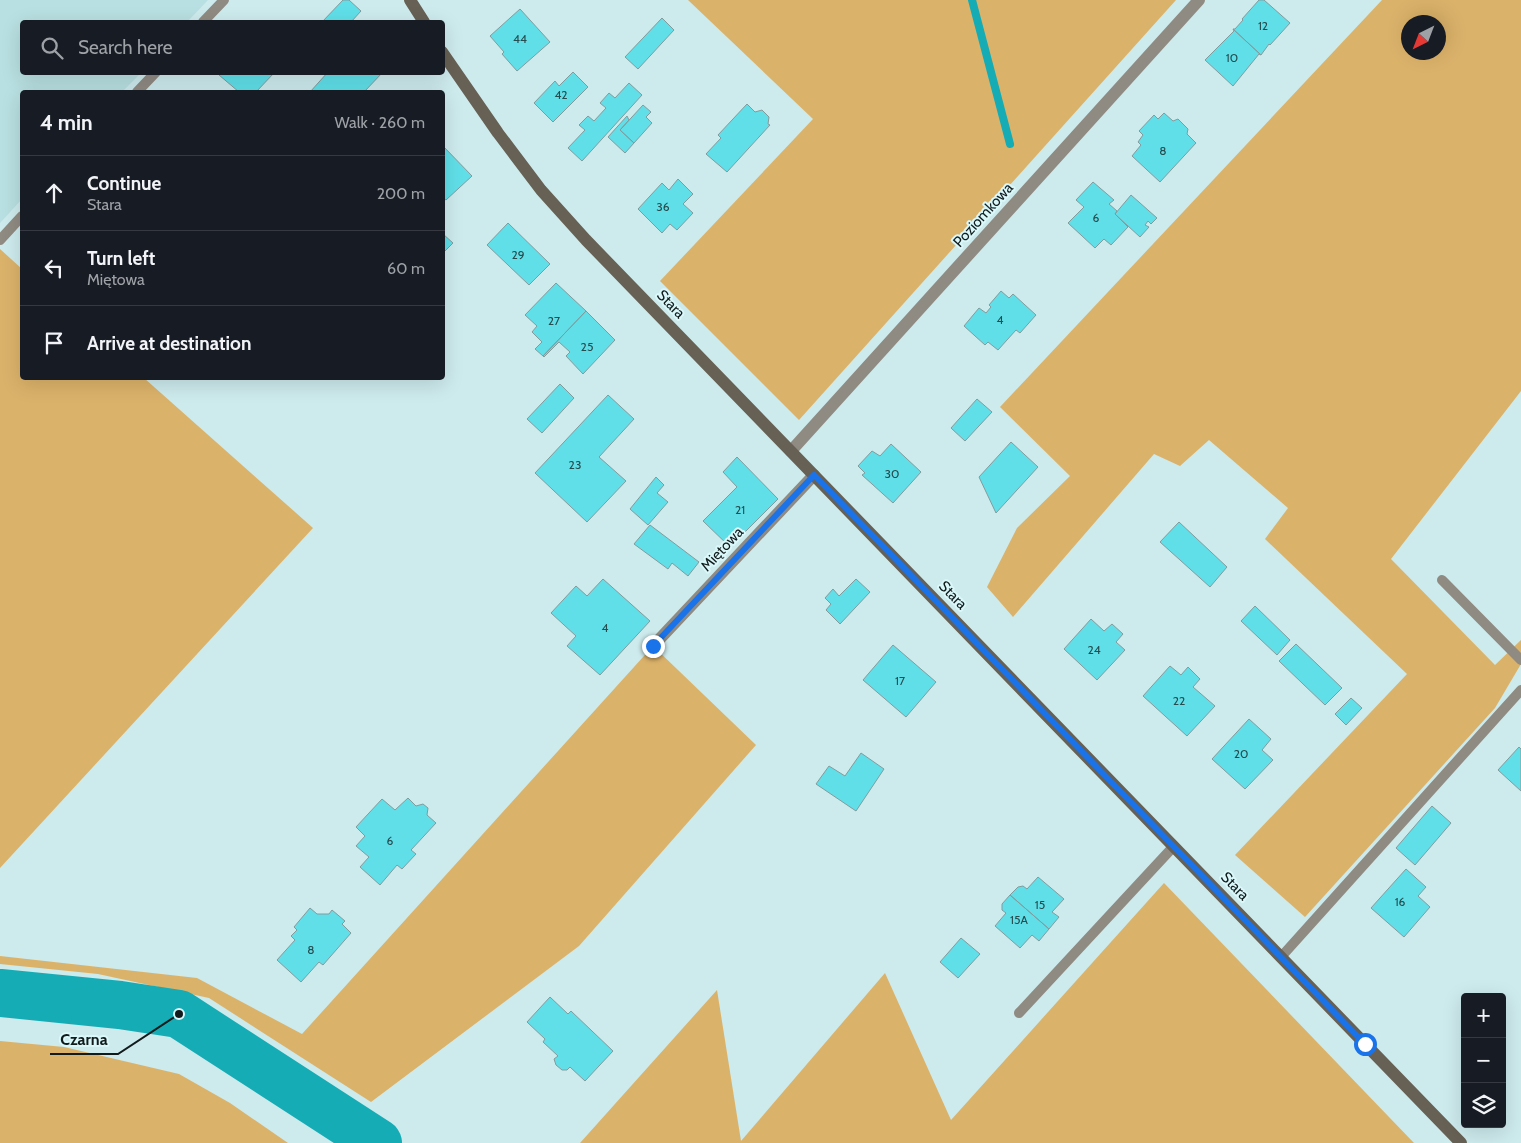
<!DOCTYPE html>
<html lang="en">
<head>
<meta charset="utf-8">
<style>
  body { margin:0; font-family:Cabin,sans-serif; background:#242831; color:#f1f3f6 }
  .controls { position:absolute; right:15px; bottom:15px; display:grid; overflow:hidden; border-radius:5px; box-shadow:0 5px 20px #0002 }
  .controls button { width:45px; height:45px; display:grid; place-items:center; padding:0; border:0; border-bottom:1px solid #363941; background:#171b24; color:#f1f3f6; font:25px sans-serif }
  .compass { position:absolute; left:1401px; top:15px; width:45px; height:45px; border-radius:50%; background:#171b24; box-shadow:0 5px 20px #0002; rotate:222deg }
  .stop { position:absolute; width:15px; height:15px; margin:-11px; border:4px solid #1a73e8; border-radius:50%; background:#fff }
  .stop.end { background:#1a73e8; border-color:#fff; box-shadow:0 1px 5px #0008 }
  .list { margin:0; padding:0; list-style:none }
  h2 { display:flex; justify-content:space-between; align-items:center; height:65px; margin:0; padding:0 20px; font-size:21px }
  h2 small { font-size:16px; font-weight:400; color:#9ea1a6 }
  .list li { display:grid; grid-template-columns:32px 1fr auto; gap:15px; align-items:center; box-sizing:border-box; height:75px; padding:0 20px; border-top:1px solid #363941 }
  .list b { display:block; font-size:19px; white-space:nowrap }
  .list p { margin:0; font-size:16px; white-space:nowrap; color:#9ea1a6 }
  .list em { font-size:16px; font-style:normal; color:#9ea1a6 }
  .icon { flex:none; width:28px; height:28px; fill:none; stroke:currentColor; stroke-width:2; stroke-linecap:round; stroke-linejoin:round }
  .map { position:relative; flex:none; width:1521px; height:1143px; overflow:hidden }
  .search { position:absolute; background:#171b24; box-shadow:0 5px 20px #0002; left:20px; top:20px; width:425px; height:55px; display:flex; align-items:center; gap:12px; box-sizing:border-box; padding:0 18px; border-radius:5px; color:#9ea1a6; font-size:19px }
  .panel { position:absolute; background:#171b24; box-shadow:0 5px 20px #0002; left:20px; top:90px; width:425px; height:290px; border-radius:5px }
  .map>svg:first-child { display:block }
  .built { fill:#b8dfe1 }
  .green { fill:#dbb26a; fill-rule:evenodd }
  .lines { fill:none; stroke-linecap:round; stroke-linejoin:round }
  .stream { stroke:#15acb5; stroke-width:8 }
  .river { stroke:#15acb5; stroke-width:48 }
  .building { fill:#60dfe8; stroke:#829c9e }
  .lane { stroke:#8f8a82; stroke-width:10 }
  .street { stroke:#8f8a82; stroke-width:12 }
  .secondary { stroke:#676054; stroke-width:12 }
  .route { stroke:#1a73e8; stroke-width:6 }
  .labels { text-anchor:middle; stroke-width:4; stroke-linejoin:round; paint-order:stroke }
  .number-label { font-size:12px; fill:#254c4f }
  .street-label { font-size:15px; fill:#111b1c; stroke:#daf7f9 }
  .leader { fill:none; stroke:#111b1c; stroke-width:2 }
  .callout-dot { fill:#111b1c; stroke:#daf7f9; stroke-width:2 }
  .callout-label { font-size:16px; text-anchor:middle; font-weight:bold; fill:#111b1c; stroke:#daf7f9; stroke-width:4; stroke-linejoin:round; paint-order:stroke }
</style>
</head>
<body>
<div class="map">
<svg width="1521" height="1143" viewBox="0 0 1521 1143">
  <rect width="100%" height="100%" fill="#cdeaec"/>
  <!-- built -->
  <path class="built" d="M0,0H208L187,22H22V72L141,73L122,92H22V199L0,223Z"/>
  <!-- green -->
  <path class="green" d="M688,0H1176L799,420L660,281L813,119Z
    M1382,0H1521V391L1391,559L1495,665L1521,640V664L1495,708L1305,917L1235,855L1407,674L1265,539L1288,508L1209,440L1180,466L1154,454L1013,617L987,587L1017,528L1070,476L1000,407ZM1408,22H1438V52H1408Z
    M0,249L22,269V378H144L313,528L0,868Z
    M653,646L756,745L579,946L371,1102L209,998L98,974L0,964V956L197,978L302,1034Z
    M1164,883L1414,1143H580L717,990L741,1141L885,973L951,1120Z
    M0,1041L64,1047L179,1074L230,1103L288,1143H0Z"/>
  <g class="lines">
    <!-- stream -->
    <path class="stream" d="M972,0L1010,144"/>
    <!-- river -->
    <path class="river" d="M0,993L120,1005L179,1014L378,1143"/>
  </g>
  <!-- building -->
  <path class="building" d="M343,0H349L361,11L351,22H322Z
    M1259,0H1264L1290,23L1270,45L1269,44L1261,55L1233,29H1235L1243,20L1242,19Z
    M520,9L550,42L517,71L502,54L504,52L490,36Z
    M662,18L674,30L638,69L625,57Z
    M1233,29L1261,55L1259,54L1233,86L1205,60L1234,31Z
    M221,72H274V73L256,92H239L219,75Z
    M328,72H383L364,92L349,91L310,92Z
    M573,72L588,87L553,122L534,103L555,81L559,86Z
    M629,83L642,95L582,161L568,148L585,130L579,125L588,116L594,121L606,108L600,103L609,93L615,98Z
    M747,104L755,112L762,110L769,117L768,124L770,125L727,172L706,154L721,138L718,135Z
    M643,105L651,112L646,117L652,123L634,143L620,130Z
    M1164,113L1173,121L1178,119L1188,129L1187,134L1196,143L1160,182L1132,156L1141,145L1138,142L1143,135L1139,131L1154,115L1158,119Z
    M627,116L629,120L620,130L634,143L625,153L608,137Z
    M443,146L472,176L446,200L442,197Z
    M678,179L693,194L683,204L693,213L677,230L670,224L662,233L638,209L662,183L669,190Z
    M1093,182L1114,200L1109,204L1117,211L1115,214L1128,227L1111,245L1104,239L1095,248L1068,223L1084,207L1076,200Z
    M1131,195L1157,218L1151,224L1148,221L1145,225L1149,227L1140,237L1115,214Z
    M508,223L550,264L529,285L487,245Z
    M443,234L453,243L442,254V235Z
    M556,283L586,311L543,356L535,349L542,342L532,332L537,326L525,315Z
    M1001,291L1009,298L1013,294L1036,315L1020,333L1016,330L998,350L988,342L985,345L964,326L979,308L986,313L991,307L989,305Z
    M586,311L615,340L583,374L566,356L570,352L559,342L544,357L543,356Z
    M560,384L574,398L542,433L527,419Z
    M608,395L634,419L599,457L626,481L587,522L535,473Z
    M977,399L992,412L965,441L951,428Z
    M1011,442L1038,467L996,513L979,477Z
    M891,444L921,472L893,503L862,475L865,473L858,466L872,451L880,456Z
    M737,457L778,499L730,547L703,521L737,487L723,472Z
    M656,477L664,485L657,493L668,502L648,525L630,509Z
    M1179,522L1227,567L1210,587L1160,542Z
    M650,525L699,562L688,576L672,563L668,569L634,544Z
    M603,579L650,621L600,675L567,646L576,636L551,613L576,586L587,596Z
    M856,579L870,592L840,624L826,610L831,604L825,598L833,589L839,596Z
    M1255,606L1290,640L1277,655L1241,621Z
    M1091,619L1104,631L1112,624L1123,634L1116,642L1125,650L1097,680L1064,649Z
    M1296,644L1342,688L1325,705L1279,661Z
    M893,645L936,682L906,717L863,680Z
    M1170,666L1181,675L1188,667L1200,679L1193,687L1215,706L1187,736L1143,696Z
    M1351,698L1362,708L1346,725L1335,714Z
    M1249,719L1271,739L1262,750L1273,760L1245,789L1212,759Z
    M1519,747L1521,749V791L1498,770Z
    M861,753L884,769L856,811L816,784L829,766L845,776Z
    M408,798L416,806L423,804L428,808L427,815L436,823L411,850L416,854L402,869L397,865L380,885L360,867L369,857L356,846L365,836L356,827L382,799L395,810Z
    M1432,806L1451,823L1415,865L1396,848Z
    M1406,869L1426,887L1418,896L1430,907L1404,937L1371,908Z
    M1038,877L1064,899L1052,912L1059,917L1049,929L1010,895L1018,887L1023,886L1027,889Z
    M1010,895L1049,929L1039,941L1032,935L1020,948L995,926L1006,913L1002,910V904Z
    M310,908L317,914H329L332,910L345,921L342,924L351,933L323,965L319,962L301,982L277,960L295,940L291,936L297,930L294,927Z
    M961,938L980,954L958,978L940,962Z
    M550,997L568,1014L571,1011L613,1051L585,1081L570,1067L567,1070H562L556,1065L554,1059L558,1056L543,1042L545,1039L527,1022Z"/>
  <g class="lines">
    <!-- lane -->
    <path class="lane" d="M203,22L224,0
      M137,92L156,72
      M0,240L22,216
      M1442,580L1521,660
      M1281,957L1521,690
      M1019,1013L1174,846"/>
    <!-- street -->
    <path class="street" d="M791,451L1199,0
      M653,646L814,475"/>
    <!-- secondary -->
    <path class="secondary" d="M410,0L424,22
      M442,52L498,133L541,190L586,240L1461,1143"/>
  </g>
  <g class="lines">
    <!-- route -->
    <path class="route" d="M653,646L814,475L1365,1044"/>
  </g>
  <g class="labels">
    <!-- number labels -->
    <g class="number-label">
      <text x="1263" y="30">12</text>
      <text x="520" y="43">44</text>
      <text x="1232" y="62">10</text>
      <text x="561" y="99">42</text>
      <text x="1163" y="155">8</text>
      <text x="663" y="211">36</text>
      <text x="1096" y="222">6</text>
      <text x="518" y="259">29</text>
      <text x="1000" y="324">4</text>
      <text x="554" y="325">27</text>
      <text x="587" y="351">25</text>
      <text x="575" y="469">23</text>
      <text x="892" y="478">30</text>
      <text x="740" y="514">21</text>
      <text x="605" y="632">4</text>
      <text x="1094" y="654">24</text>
      <text x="900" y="685">17</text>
      <text x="1179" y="705">22</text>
      <text x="1241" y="758">20</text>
      <text x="390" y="845">6</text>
      <text x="1400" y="906">16</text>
      <text x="1040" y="909">15</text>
      <text x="1019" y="924">15A</text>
      <text x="311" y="954">8</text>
    </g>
    <!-- street labels -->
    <g class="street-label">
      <text transform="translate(983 215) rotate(-48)" y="5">Poziomkowa</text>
      <text transform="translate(671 304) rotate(46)" y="5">Stara</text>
      <text transform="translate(722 549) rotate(-47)" y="5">Miętowa</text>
      <text transform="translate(953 595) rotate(46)" y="5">Stara</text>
      <text transform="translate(1235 886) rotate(46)" y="5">Stara</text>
    </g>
  </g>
  <!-- callouts -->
  <path class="leader" d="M179 1014L118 1054H50"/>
  <circle class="callout-dot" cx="179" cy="1014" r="5"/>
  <g class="callout-label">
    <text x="84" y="1045">Czarna</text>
  </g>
</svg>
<div class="controls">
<button>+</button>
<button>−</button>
<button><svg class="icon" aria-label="layers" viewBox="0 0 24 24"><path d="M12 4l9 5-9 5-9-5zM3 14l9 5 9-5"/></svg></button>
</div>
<svg class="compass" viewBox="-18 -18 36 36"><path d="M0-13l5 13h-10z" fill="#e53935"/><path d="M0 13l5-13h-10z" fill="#9ea1a6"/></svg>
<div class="stop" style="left:1365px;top:1044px"></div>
<div class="stop end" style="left:653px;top:646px"></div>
<div class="search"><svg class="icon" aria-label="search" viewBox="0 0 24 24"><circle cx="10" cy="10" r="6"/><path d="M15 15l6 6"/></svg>Search here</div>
<section class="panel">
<h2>4 min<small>Walk · 260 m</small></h2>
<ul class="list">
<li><svg class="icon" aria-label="ahead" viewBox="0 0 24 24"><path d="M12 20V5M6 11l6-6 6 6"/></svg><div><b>Continue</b><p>Stara</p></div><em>200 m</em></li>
<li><svg class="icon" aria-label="left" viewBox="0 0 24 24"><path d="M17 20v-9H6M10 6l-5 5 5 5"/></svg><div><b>Turn left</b><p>Miętowa</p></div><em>60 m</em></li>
<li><svg class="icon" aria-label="arrive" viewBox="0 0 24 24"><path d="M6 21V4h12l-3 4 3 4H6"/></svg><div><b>Arrive at destination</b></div></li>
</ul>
</section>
</div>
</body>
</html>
